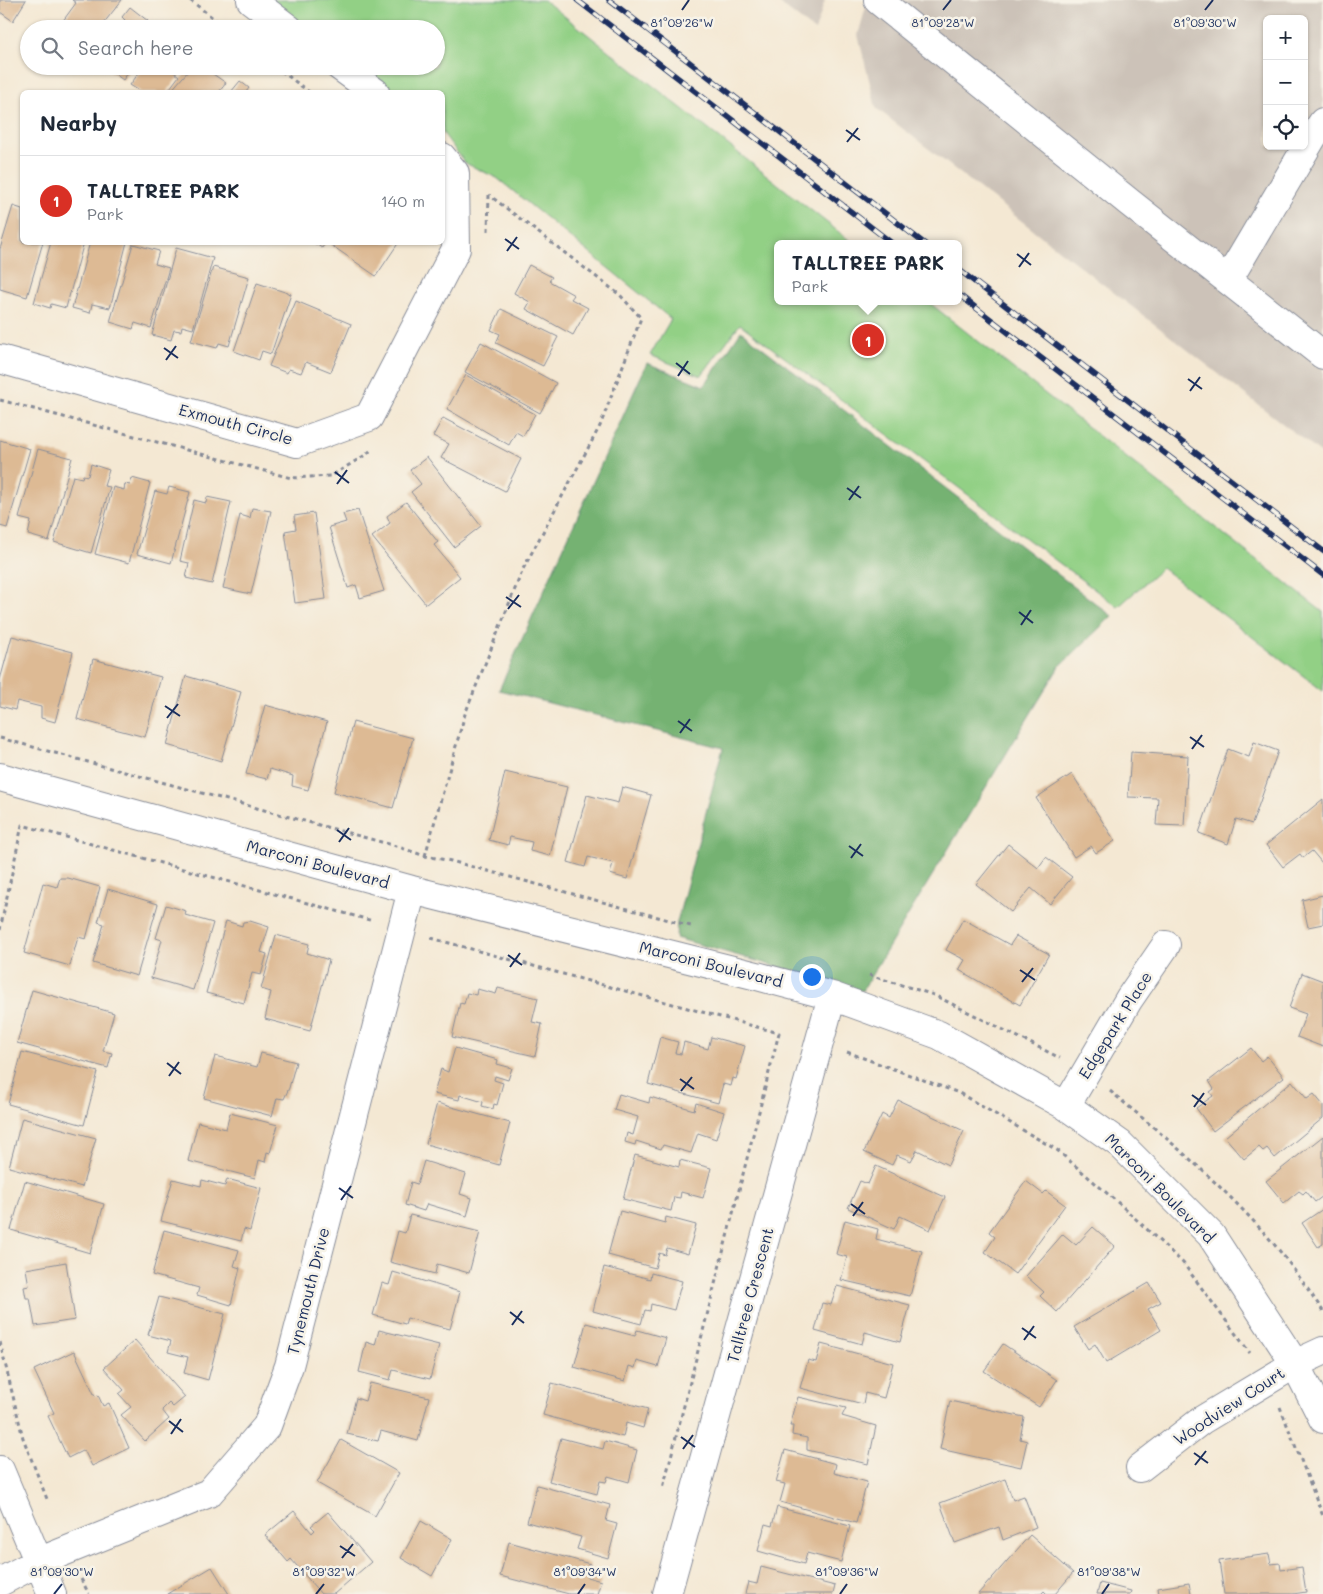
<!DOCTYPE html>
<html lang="en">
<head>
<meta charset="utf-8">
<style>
  body { margin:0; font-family:Mali,sans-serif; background:#f2f2f3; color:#1f2937 }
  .controls { position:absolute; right:15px; top:15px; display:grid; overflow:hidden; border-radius:8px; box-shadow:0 1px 4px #0004 }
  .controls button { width:45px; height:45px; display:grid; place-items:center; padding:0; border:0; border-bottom:1px solid #e0e1e3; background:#fff; color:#1f2937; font:25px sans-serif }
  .you { position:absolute; left:811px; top:976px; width:18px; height:18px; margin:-12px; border:4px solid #fff; border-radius:50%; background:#1a73e8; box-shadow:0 0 0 8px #1a73e833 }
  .badge { display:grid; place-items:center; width:32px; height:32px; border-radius:50%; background:#d93025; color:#fff; font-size:16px; font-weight:700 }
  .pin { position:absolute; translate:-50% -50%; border:2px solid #fff; box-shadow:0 1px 5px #0006 }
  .popup { position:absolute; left:774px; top:240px; width:188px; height:65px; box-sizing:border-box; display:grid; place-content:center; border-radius:8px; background:#fff; filter:drop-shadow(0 1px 4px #0005); font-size:16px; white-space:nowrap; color:#747a83 }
  .popup b { font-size:19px; color:#1f2937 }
  .popup::after { content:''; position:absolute; left:50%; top:100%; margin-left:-10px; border:10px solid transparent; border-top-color:#fff }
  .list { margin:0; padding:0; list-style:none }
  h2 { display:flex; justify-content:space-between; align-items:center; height:65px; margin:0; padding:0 20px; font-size:21px }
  h2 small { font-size:16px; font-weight:400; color:#747a83 }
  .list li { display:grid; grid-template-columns:32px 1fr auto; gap:15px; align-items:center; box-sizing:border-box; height:90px; padding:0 20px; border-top:1px solid #e0e1e3 }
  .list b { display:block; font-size:19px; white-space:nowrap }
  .list p { margin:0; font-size:16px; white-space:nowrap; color:#747a83 }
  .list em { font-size:16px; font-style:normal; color:#747a83 }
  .icon { flex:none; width:28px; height:28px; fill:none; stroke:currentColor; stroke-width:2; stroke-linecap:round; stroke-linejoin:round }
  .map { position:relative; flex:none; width:1323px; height:1594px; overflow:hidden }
  .search { position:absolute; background:#fff; box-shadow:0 1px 4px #0004; left:20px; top:20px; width:425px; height:55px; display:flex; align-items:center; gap:12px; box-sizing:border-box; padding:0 18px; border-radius:28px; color:#747a83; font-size:19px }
  .panel { position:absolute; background:#fff; box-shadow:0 1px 4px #0004; left:20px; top:90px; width:425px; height:155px; border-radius:8px }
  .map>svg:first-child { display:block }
  .industrial { fill:#ccc2b8; fill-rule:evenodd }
  .green { fill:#92d085; stroke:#568072 }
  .forest { fill:#75b272; stroke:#487068 }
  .building { fill:#ddba94 }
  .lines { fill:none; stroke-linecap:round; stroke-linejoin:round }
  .minor-casing { stroke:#888c98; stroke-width:30 }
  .path { stroke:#888c98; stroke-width:3; stroke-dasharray:4 4; stroke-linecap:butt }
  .minor { stroke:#fff; stroke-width:28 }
  .rail-casing { stroke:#1b2f5e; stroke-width:5.5 }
  .rail { stroke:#f7f3e8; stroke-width:4; stroke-dasharray:11; stroke-linecap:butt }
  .ticks { fill:none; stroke:#1b2f5e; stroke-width:2 }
  .labels { text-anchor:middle; stroke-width:5; stroke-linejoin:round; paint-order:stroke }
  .street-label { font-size:16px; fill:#1b2f5e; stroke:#f7f3e8 }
  .ticks-label { font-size:12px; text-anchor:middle; fill:#1b2f5e; stroke:#f7f3e8; stroke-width:5; stroke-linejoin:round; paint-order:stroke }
</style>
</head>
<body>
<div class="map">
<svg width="1323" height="1594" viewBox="0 0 1323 1594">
  <rect width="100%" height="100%" fill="#f7f3e8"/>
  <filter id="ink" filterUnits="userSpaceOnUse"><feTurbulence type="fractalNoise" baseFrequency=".02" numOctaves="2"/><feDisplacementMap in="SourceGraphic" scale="10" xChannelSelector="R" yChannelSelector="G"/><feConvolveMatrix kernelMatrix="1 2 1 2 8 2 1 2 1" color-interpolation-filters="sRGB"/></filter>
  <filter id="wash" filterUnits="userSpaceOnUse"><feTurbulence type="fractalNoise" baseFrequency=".0096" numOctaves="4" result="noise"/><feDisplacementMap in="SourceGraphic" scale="20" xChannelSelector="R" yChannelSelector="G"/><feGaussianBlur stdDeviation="1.12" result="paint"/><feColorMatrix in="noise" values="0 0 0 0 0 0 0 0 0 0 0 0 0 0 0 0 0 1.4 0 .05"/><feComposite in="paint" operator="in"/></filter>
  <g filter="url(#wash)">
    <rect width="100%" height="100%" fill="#f4e8d3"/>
    <!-- industrial -->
    <path class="industrial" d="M775,0H825L815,31Z
      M868,0H1323V455L876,108L858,35ZM1267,19H1304V146H1267Z"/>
    <!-- green -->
    <path class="green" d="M271,0H544L854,244H778V301H927L1323,612V691L1162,568L1118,607L740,324L701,376L650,355L671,319L497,178L465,163L443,133L442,92H391L357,66H436V29H308Z"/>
    <!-- forest -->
    <path class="forest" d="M741,331L1112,616L1059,667L862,991L676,938L677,922L723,748L499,690L647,363L704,386Z"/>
    <g id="blocks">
      <!-- building -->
      <path class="building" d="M0,0H26L13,21L0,12Z
        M72,0H122L99,29H57L76,3Z
        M130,7L148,21L146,25L151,29H118L125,20L122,17Z
        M104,66H133L123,80Z
        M144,66H178L174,72L179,76L167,92H141L130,85Z
        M188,66H212L216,70L213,74L226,83L219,92H170L189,70L186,68Z
        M240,81L249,88L246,92H231Z
        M13,206L22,209V242H43L27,297L0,289V249Z
        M51,242H84L66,308L51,304L50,308L34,303Z
        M90,242H127L110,308L92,304L90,313L72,308Z
        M312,242H326L322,248Z
        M333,242H399L376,276L331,245Z
        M133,244L159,251L155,264L169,268L151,328L135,323L133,329L110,322Z
        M176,248L213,258L193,329L182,326L181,331L174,330L171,340L152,335Z
        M529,265L552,277L549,281L574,295L571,299L588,308L573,335L526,309L530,302L514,293Z
        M213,267L249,277L229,346L219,343L217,348L191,341Z
        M257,283L291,294L271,354L262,351L259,360L234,351Z
        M296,301L351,324L331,372L306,362L301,373L289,369L287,373L269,366Z
        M501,309L558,337L543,366L496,343L500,334L491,330Z
        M481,342L556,383L540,413L465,372Z
        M466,375L535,414L523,436L516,432L509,445L447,409Z
        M443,418L521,459L505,491L441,458L449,444L433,436Z
        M0,440L30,449L7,528L0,526Z
        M38,449L72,458L49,541L28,535L31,521L19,518Z
        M427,457L481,526L454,547L411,492L421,484L410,470Z
        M91,464L109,470L104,486L110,487L91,553L54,542L73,476L82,478L83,475L88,476Z
        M132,478L150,483L129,563L95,554L113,487L124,490L125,484L130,485Z
        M169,487L190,492L171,563L137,554L155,491L167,494Z
        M207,497L231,502L212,584L186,578L189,563L180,561L194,500L206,503Z
        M406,502L438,542L434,545L460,577L426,604L372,537L390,523L387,516Z
        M252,508L271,511L251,594L223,588L240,515L250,518Z
        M358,510L384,591L360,598L356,585L348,588L329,527L346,522L343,514Z
        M314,513L326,599L295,603L285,531L296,529L294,516Z
        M12,636L73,652L55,722L41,718V707L17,701L15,710L0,706V680Z
        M93,659L161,677L145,737L77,719Z
        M186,676L241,692L221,761L167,745Z
        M265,705L327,722L308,790L292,786L293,776L270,769L267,779L246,774Z
        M353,722L413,738L393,808L334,792Z
        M1254,742L1278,751L1252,824L1236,819L1228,844L1199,833L1228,749L1249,757Z
        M1131,752L1188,756L1184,826L1156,825L1158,798L1128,797Z
        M505,772L567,787L550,856L530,851L532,842L510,837L508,845L489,840Z
        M1072,774L1115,841L1096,853L1091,846L1074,857L1036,798Z
        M622,787L651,795L627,879L610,874L613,863L588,857L585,867L568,862L587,795L618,803Z
        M1323,799V862L1322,863L1312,851L1303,858L1300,854L1283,867L1266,845Z
        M1008,844L1038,868L1046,857L1072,877L1050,904L1031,888L1011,912L976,884Z
        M60,878H68L100,887L86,939L78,937L70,966L24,953L43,883L57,887Z
        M108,889L158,904L137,976L93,963L104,924L98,922Z
        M1323,895V924L1308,927L1302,900Z
        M166,905L186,911L185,915L213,923L193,990L151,978L162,940L156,938Z
        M963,919L1010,945L1016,936L1049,954L1020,1005L959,970L965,960L946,950Z
        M226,921L242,926L243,922L250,921L269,927L261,952L267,954L261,975L252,973L244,1003L206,993Z
        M276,935L309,944L307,953L329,960L310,1031L265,1019L271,992L261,989Z
        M1302,973L1323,981V1047L1297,1037L1306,1014L1289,1008Z
        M498,988L538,998L532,1022L542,1024L535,1056L452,1037L460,1003L464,1004L467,993L476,995L477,989L496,994Z
        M32,990L114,1013L103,1051L112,1053L108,1068L17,1043Z
        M660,1037L678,1042L675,1053L681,1054L684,1042L708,1049L711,1037L745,1046L736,1079L733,1078L731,1086L723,1084L718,1103L648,1084Z
        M455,1048L498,1060L497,1064L512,1068L508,1080L495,1076L494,1080L503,1083L497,1105L494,1104L493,1109L482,1106L483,1102L460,1095L459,1100L434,1094L441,1069L448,1072Z
        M1251,1048L1261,1061L1267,1056L1284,1077L1213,1131L1196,1108L1213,1096L1210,1092L1214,1089L1209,1081Z
        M22,1052L98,1072L84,1125L8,1104Z
        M261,1053L296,1062L289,1088L284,1099L277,1098L272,1116L204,1098L215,1056L257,1067Z
        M1292,1081L1307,1099L1314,1094L1323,1105V1118L1275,1158L1267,1148L1263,1151L1259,1147L1244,1159L1225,1137Z
        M619,1094L649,1103L650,1097L694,1110L696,1103L724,1112L716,1139L698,1133L691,1153L663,1145L661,1149L636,1141L635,1145L625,1142L627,1133L633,1135L638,1117L614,1110Z
        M898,1100L964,1131L948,1165L917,1150L911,1161L897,1155L892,1165L864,1152L882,1114L889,1118Z
        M437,1103L510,1123L499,1165L426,1144Z
        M230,1113L278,1125L270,1153L267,1152L265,1162L259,1160L255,1178L188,1161L198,1122L226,1129Z
        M22,1118L96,1138L82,1187L9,1167Z
        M1323,1136V1196L1315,1202L1306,1191L1303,1194L1299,1191L1284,1203L1266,1181Z
        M635,1155L679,1167L680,1160L711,1168L703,1198L681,1192L680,1198L674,1197L671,1211L623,1199Z
        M424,1161L466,1174L460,1194L472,1198L467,1216L427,1204L424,1211L405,1205L411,1182L417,1184Z
        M876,1166L945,1197L930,1230L900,1216L894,1229L848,1208L860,1181L868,1184Z
        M173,1179L201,1186L202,1180L225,1186L227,1179L261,1188L250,1231L244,1229L241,1241L161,1221Z
        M25,1181L104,1204L90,1253L11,1230Z
        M1026,1181L1043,1194L1046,1191L1065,1205L1015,1274L985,1252L995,1237L989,1232Z
        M1323,1209V1244L1318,1247L1302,1223Z
        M620,1211L665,1223L666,1217L696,1225L688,1254L667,1248L665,1255L659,1253L655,1268L608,1255Z
        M410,1215L480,1232L469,1273L437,1264L435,1274L390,1262L398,1231L405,1233Z
        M845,1220L878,1229L876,1239L922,1251L910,1296L841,1280L847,1257L836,1254Z
        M1093,1227L1115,1246L1057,1312L1040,1296L1044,1292L1026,1276L1063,1234L1076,1245Z
        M164,1230L239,1250L234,1266L240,1268L231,1305L197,1295L199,1288L152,1275Z
        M66,1262L75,1320L35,1326L30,1298H26L24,1287L29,1286L26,1269Z
        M604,1267L650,1279L651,1273L682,1281L674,1310L651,1304L650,1311L645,1310L641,1324L593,1311Z
        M393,1272L460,1292L450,1329L407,1318L405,1324L373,1315L382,1283L389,1285Z
        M1149,1283L1161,1302L1148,1309L1161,1330L1106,1363L1095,1344L1088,1349L1074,1327Z
        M837,1286L910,1305L900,1342L865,1332L862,1344L815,1331L822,1303L831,1305Z
        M159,1297L225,1314L208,1380L184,1373L188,1357L168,1352L171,1341L148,1335Z
        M586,1323L635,1336L637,1330L666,1338L658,1367L637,1361L635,1368L629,1366L625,1381L574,1367Z
        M379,1330L439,1345L430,1379L393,1370L390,1380L359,1372L366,1342L375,1345Z
        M135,1340L185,1397L173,1407L169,1403L162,1410L169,1419L145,1441L121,1415L131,1407L119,1394L124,1390L104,1368Z
        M821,1344L893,1363L884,1398L865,1393L863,1404L800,1388L808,1360L816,1362Z
        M1003,1344L1057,1380L1039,1407L984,1371Z
        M74,1351L95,1396L98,1395L103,1406L109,1403L129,1448L92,1466L84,1450L68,1458L48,1416L54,1413L34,1370Z
        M370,1383L429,1397L418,1441L381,1431L378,1441L347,1434L356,1398L365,1401Z
        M552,1383L648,1409L643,1428L626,1423L623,1437L543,1415Z
        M798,1397L846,1408L842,1416L876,1426L868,1464L807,1450V1438L792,1435L793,1426H790Z
        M950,1401L1024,1417L1020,1439L1027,1441L1021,1467L940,1449Z
        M561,1438L603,1449L605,1441L637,1450L629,1482L608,1476L606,1482L600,1481L597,1494L549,1481Z
        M341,1440L399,1473L375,1516L317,1483Z
        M785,1450L836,1464L834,1473L867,1482L856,1523L780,1502L785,1484L776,1482Z
        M1005,1479L1013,1500L1024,1496L1036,1527L1003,1540L999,1527L955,1543L940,1503Z
        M537,1485L610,1505L606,1521L617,1524L608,1558L577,1549L581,1537L527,1522Z
        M777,1507L850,1526L841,1562L807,1553L804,1564L758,1551L765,1524L772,1526Z
        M294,1511L312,1533L315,1530L311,1526L328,1512L371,1562L334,1594H321L291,1559L288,1562L265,1535Z
        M421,1521L452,1539L432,1576L401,1558Z
        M1030,1535L1073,1573L1055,1594H1047L1044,1591L1041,1594H978Z
        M509,1542L590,1564L587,1577L601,1581L597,1594H569L500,1576Z
        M1269,1554L1271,1564L1280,1563L1281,1570L1302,1567L1306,1592L1293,1594H1224L1219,1561Z
        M212,1567L229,1594H167Z
        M761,1567L835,1586L833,1594H745L748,1582L757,1584Z
        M1100,1583L1131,1591L1130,1594H1097Z
        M1189,1583L1191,1594H1159L1158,1588Z"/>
    </g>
  </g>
  <g filter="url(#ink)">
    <use href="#blocks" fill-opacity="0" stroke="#888c98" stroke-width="1"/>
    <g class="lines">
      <!-- minor casing -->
      <g class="minor-casing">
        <path id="minor" d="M251,0L289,29
          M878,0L1130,203L1323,355
          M339,66L375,92
          M1228,280L1312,138L1323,122
          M0,359L297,443L369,417L456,249L455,173L442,157
          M0,777L412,890L757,976L832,996L939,1035L1066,1106L1120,1144L1211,1235L1295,1364L1323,1419
          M1066,1106L1129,999L1166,945
          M1140,1468L1202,1420L1295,1364L1323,1351
          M0,1470L52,1594
          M0,1582L38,1562L209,1493L267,1426L289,1366L412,890
          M667,1594L832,996"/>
      </g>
      <!-- path -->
      <path class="path" d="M190,0L227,29
        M275,66L309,92
        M488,231L489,195
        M0,400L291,478L331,476L367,454L373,448
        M0,738L396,846L425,856L451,861L691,926
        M425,856L465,714L523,569L600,426L641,318L620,295L489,195
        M0,930L22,825L373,921
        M431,938L779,1033L663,1488
        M869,975L934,995L1060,1058
        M847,1052L959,1093L1057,1150L1123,1207L1183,1263L1250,1353
        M1110,1091C1167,1138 1224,1186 1273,1243C1291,1264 1307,1288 1323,1311
        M0,1342L23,1438L47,1499
        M1280,1407L1323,1516
        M81,1579L89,1594"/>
      <!-- minor -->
      <use href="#minor" class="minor"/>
      <!-- rail casing -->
      <g class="rail-casing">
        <path id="rail" d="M577,0L893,244
          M609,0L925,244
          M958,269L1323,551
          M958,294L1323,575"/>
      </g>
      <!-- rail -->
      <use href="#rail" class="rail"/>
    </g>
  </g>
  <!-- ticks -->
  <path class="ticks" d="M682,10L689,0M943,10L951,0M1205,10L1213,0M846,130L860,140M847,142L858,128M505,239L519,249M507,251L517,237M1017,254L1031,265M1019,267L1029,253M164,348L178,358M166,360L176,346M676,363L690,374M678,376L688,361M1188,379L1202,389M1190,391L1200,377M335,472L349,483M337,484L347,470M847,488L861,498M849,500L859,486M506,597L521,607M508,609L519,595M1019,612L1033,623M1021,625L1031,610M165,706L180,716M167,718L178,704M678,721L692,731M680,733L690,719M1190,737L1204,747M1192,749L1202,735M337,830L351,840M339,842L349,828M849,846L863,856M851,858L861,844M508,955L522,965M510,967L520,953M1020,970L1035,980M1022,982L1033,968M167,1063L181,1074M169,1076L179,1062M680,1079L694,1089M681,1091L692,1077M1192,1095L1206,1105M1194,1107L1204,1093M339,1188L353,1198M341,1200L351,1186M851,1204L865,1214M853,1216L863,1202M510,1312L524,1323M512,1325L522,1311M1022,1328L1036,1338M1024,1340L1034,1326M169,1421L183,1432M171,1434L181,1419M681,1437L695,1447M683,1449L693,1435M1194,1453L1208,1463M1195,1465L1206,1451M340,1546L355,1556M342,1558L353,1544M54,1594L62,1584M316,1594L324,1584M578,1594L585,1584M840,1594L847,1584M1102,1594L1109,1584"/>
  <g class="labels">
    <!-- street labels -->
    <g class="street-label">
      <text transform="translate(236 424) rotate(15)" y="6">Exmouth Circle</text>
      <text transform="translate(318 864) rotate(15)" y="6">Marconi Boulevard</text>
      <text transform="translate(711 964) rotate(14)" y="6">Marconi Boulevard</text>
      <text transform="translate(1115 1025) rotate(-58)" y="6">Edgepark Place</text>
      <text transform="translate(1160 1188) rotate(45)" y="6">Marconi Boulevard</text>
      <text transform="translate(308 1291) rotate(-76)" y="6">Tynemouth Drive</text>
      <text transform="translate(750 1295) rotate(-75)" y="6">Talltree Crescent</text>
      <text transform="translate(1229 1406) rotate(-33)" y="6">Woodview Court</text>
    </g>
  </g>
  <g class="ticks-label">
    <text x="682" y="27">81°09'26"W</text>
    <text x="943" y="27">81°09'28"W</text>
    <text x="1205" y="27">81°09'30"W</text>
    <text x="62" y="1576">81°09'30"W</text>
    <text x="324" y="1576">81°09'32"W</text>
    <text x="585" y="1576">81°09'34"W</text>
    <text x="847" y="1576">81°09'36"W</text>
    <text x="1109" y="1576">81°09'38"W</text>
  </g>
</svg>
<div class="controls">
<button>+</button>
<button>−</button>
<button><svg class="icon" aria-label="locate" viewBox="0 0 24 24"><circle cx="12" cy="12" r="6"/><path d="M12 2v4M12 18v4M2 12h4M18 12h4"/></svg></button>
</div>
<div class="you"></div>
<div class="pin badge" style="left:868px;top:340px">1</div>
<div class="popup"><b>TALLTREE PARK</b>Park</div>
<div class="search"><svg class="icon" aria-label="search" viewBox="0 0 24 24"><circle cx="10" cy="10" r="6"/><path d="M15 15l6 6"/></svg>Search here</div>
<section class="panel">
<h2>Nearby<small></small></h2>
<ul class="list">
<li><span class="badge">1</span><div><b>TALLTREE PARK</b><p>Park</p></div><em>140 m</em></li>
</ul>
</section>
</div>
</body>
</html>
